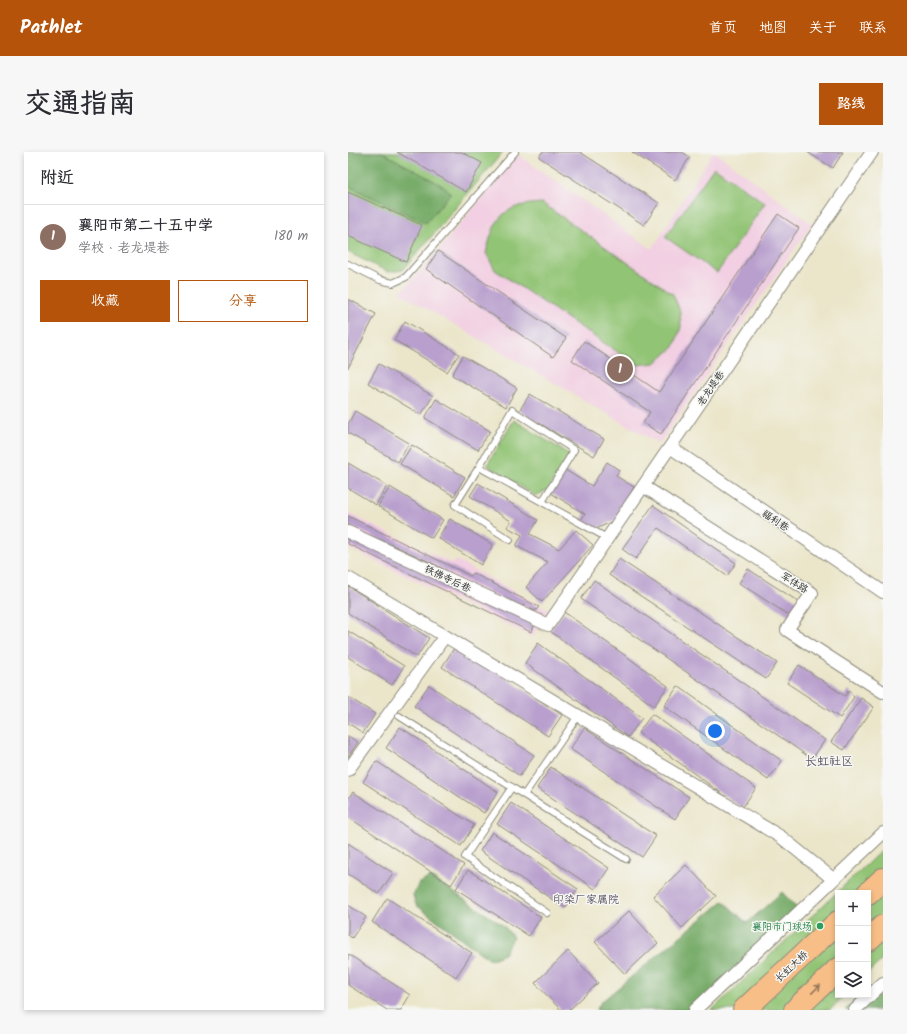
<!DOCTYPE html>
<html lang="zh">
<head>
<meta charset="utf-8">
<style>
  body { margin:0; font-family:Kalam,"LXGW WenKai TC",sans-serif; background:#f7f7f7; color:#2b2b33 }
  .controls { position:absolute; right:12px; bottom:12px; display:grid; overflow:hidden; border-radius:0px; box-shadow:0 2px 6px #0003 }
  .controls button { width:36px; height:36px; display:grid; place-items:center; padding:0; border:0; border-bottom:1px solid #e1e1e2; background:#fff; color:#2b2b33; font:20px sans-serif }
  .you { position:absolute; left:367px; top:579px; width:14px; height:14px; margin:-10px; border:3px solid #fff; border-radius:50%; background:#1a73e8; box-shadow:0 0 0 6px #1a73e833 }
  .badge { display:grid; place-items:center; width:26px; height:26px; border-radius:50%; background:#b45309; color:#fff; font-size:13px; font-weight:700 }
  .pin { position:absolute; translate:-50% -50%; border:2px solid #fff; box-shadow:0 1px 4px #0006 }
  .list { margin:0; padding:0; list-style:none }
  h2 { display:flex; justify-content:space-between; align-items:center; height:52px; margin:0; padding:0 16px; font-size:17px }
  h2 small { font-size:13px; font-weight:400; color:#7c7c81 }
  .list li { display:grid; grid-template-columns:26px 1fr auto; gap:12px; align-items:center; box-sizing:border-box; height:64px; padding:0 16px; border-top:1px solid #e1e1e2 }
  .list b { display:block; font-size:15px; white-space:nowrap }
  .list p { margin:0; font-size:13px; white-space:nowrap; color:#7c7c81 }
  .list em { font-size:13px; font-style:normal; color:#7c7c81 }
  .actions { display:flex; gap:8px; padding:12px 16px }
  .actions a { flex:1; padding:9px 0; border:1px solid #b45309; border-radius:0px; text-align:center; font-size:14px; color:#b45309 }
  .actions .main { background:#b45309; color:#fff }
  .icon { flex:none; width:22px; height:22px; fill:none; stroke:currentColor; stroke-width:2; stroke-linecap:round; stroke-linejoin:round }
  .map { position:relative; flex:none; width:535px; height:858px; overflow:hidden; border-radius:0px }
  header { display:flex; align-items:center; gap:24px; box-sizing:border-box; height:56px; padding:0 20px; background:#b45309; color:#fff }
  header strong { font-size:19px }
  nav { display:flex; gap:22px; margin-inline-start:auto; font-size:14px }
  .intro { display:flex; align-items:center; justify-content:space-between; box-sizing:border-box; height:96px; padding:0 24px }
  h1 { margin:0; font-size:28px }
  .button { padding:10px 18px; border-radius:0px; background:#b45309; color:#fff; font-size:14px; font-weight:700 }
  main { display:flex; gap:24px; padding:0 24px }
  aside { flex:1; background:#fff; border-radius:0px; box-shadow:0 2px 6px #0003 }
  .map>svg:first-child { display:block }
  .built { fill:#f2cfe2 }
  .green { fill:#92c474; stroke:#5e7850 }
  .forest { fill:#75aa66; stroke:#506a48 }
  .building { fill:#b89fcd }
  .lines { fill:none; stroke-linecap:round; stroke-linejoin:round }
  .lane-casing { stroke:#8b887a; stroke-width:8 }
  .street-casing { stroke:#8b887a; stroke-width:14 }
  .highway-casing { stroke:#8b887a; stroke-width:24 }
  .lane { stroke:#fff; stroke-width:6 }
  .street { stroke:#fff; stroke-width:12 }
  .highway { stroke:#f7be87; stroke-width:22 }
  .oneway { stroke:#917459 }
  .leisure-dot { fill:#2e9e5b; stroke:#f6f6f2; stroke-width:1.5 }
  .labels { text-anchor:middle; stroke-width:3; stroke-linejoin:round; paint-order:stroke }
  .street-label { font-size:10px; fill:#2b2b2b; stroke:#f6f6f2 }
  .leisure-label { font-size:10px; fill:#27864d; stroke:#f6f6f2; text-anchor:end }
  .neighbourhood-label { font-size:11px; fill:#5c5464; stroke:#f6f6f2 }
  .quarter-label { font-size:12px; fill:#5c5464; stroke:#f6f6f2 }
</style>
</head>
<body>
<header>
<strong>Pathlet</strong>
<nav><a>首页</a><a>地图</a><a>关于</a><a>联系</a></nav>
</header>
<div class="intro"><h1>交通指南</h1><a class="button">路线</a></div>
<main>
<aside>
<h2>附近<small></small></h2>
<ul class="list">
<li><span class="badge" style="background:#8d6e63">1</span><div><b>襄阳市第二十五中学</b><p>学校 · 老龙堤巷</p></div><em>180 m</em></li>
</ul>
<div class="actions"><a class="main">收藏</a><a>分享</a></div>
</aside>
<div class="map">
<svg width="535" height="858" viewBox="0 0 535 858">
  <rect width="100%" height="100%" fill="#f6f6f2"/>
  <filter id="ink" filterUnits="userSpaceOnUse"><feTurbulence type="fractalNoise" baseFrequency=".025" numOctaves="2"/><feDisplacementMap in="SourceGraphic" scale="8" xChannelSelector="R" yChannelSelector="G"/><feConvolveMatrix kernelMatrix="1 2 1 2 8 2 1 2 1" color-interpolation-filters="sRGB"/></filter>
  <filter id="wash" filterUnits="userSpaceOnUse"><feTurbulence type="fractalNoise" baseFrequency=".012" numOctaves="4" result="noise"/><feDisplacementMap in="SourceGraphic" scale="16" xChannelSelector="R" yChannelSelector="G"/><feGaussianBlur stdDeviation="0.9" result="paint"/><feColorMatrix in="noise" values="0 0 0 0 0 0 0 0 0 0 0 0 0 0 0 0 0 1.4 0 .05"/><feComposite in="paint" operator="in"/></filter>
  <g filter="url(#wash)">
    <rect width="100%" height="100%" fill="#ebe6ca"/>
    <!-- built -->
    <path class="built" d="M365,0H367L464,72L311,292L52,141L90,99L169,2L304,97Z
      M0,361L105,412L108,408L200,458L185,485L0,396Z"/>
    <!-- green -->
    <path class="green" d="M0,0H155L55,118L40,120L0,100Z
      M366,15L417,51L369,121L317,85Z
      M194,51L325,142L332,159L333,175L326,195L307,211L289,213L147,118L138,101C147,65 154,53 194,51Z
      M166,268L222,303L201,337L187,344L139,313Z
      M535,697V807L520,821V741H490V843H497L482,858H364Z"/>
    <!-- forest -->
    <path class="forest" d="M0,0H34L95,34L103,41L78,71L0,34Z
      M83,725L156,774L165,785L156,802L142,808L68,753L65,743L71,731Z
      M434,740L455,763L354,858H248L253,850L375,749L399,771Z
      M520,835L535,848V858H497L512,843H520Z"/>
    <g id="blocks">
      <!-- building -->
      <path class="building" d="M49,0H114L134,11L118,40Z
        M194,0H232L311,51L296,73L191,5Z
        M284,0H334L342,5L327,28Z
        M459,0H495L485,16Z
        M0,40L74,73L58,110L0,84Z
        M430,62L451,76L313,282L295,271L302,260L224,208L236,189L311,240Z
        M90,99L218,186L205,205L78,117Z
        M0,147L28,162L0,216Z
        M57,169L111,202L99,220L46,188Z
        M115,204L169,236L158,255L104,223Z
        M31,212L85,244L73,263L20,231Z
        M182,242L256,287L246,304L171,259Z
        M88,247L142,279L130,298L77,266Z
        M7,259L61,291L50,310L0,281V272Z
        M64,293L117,325L106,344L52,312Z
        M259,310L271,318L268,324L286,335L267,368L248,377L233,368L237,362L203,341L217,318L244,334Z
        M0,311L39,334L28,353L0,336Z
        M130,331L190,368L182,382L211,397L228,378L245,393L194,450L178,435L200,410L168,394L174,383L159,375L163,369L122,344Z
        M42,335L95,368L84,386L30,354Z
        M305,353L388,411L379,424L310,376L288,407L274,397Z
        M0,364L123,424L125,421L191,455L187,459L175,453L172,456L82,410L0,373Z
        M102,367L145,393L133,413L90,386Z
        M0,384L188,471L183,480L0,392Z
        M271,407L429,511L418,527L261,423Z
        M400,417L451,450L442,464L391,431Z
        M246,428L477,588L464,607L233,447Z
        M0,434L81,486L69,505L0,461Z
        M216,460L320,534L306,554L202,479Z
        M0,479L56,514L44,533L0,505Z
        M190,491L294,566L280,585L177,511Z
        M108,493L214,563L200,584L94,515Z
        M451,513L497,544L501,538L506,545L492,566L439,531Z
        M81,533L186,603L172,624L66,554Z
        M330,534L434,609L420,628L316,554Z
        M0,545L27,562L15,581L0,571Z
        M513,546L526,555L496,598L483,590Z
        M304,562L408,636L394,656L290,581Z
        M52,575L150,640L136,661L38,596Z
        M236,576L341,645L327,667L222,597Z
        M0,584L10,590L0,605Z
        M28,609L126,673L113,694L15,630Z
        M203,615L308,684L294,705L189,636Z
        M5,640L116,713L103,733L0,665V647Z
        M163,651L261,716L247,737L149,672Z
        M144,680L230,737L217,756L132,699Z
        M0,691L45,721L31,742L0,722Z
        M338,713L368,744L334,776L305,744Z
        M120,718L193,765L181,784L108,737Z
        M39,746L124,801L108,825L24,770Z
        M0,753L18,765L4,786L0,783Z
        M281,759L310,791L277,822L247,790Z
        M220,799L250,831L221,858H213L187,831Z
        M0,802L62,843L53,858H39L0,833Z"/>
    </g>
  </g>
  <g filter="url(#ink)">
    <use href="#blocks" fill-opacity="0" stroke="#8b887a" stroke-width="1"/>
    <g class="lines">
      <!-- lane casing -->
      <g class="lane-casing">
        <path id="lane" d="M0,112L32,128L45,131L58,125L167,0
          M131,315L107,353L162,388
          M194,350L226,298L164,258L131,315L259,386
          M51,564L176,643L230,564
          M164,635L117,705L199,761
          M176,643L278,707"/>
      </g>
      <!-- street casing -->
      <g class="street-casing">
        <path id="street" d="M322,295L535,440
          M295,334L464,441L439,478L535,540
          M0,380L200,473L524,0
          M0,426L433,685L485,727
          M0,618L97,484
          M347,858L535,681
          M507,858L535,831"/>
      </g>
      <!-- highway casing -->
      <g class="highway-casing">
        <path id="highway" d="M520,741L535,727
          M520,788L535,774
          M396,858L490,770
          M447,858L490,817"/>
      </g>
      <!-- lane -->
      <use href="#lane" class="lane"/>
      <!-- street -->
      <use href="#street" class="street"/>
      <!-- highway -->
      <use href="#highway" class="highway"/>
    </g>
    <!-- one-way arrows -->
    <defs><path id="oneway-shaft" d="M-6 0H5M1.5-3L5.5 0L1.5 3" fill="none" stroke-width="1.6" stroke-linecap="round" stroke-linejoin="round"/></defs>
    <use class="oneway" href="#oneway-shaft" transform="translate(468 837) rotate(-44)"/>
  </g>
  <!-- markers -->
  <circle class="leisure-dot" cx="472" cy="774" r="4"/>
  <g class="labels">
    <!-- street labels -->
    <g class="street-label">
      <text transform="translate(362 236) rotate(-56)" y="4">老龙堤巷</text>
      <text transform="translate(428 368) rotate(34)" y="4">福利巷</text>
      <text transform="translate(100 426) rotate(25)" y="4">铁佛寺后巷</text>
      <text transform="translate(447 430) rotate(32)" y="4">军体路</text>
      <text transform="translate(443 814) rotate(-43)" y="4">长虹大桥</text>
    </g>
    <!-- leisure labels -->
    <g class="leisure-label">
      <text x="464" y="778">襄阳市门球场</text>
    </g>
    <!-- neighbourhood labels -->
    <g class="neighbourhood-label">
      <text x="238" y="751">印染厂家属院</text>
    </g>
    <!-- quarter labels -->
    <g class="quarter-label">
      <text x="481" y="613">长虹社区</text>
    </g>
  </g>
</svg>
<div class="controls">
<button>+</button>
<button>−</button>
<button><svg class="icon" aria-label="layers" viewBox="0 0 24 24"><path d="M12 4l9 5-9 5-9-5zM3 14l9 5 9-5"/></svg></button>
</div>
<div class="you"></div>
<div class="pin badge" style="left:272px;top:217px;background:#8d6e63">1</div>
</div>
</main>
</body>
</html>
